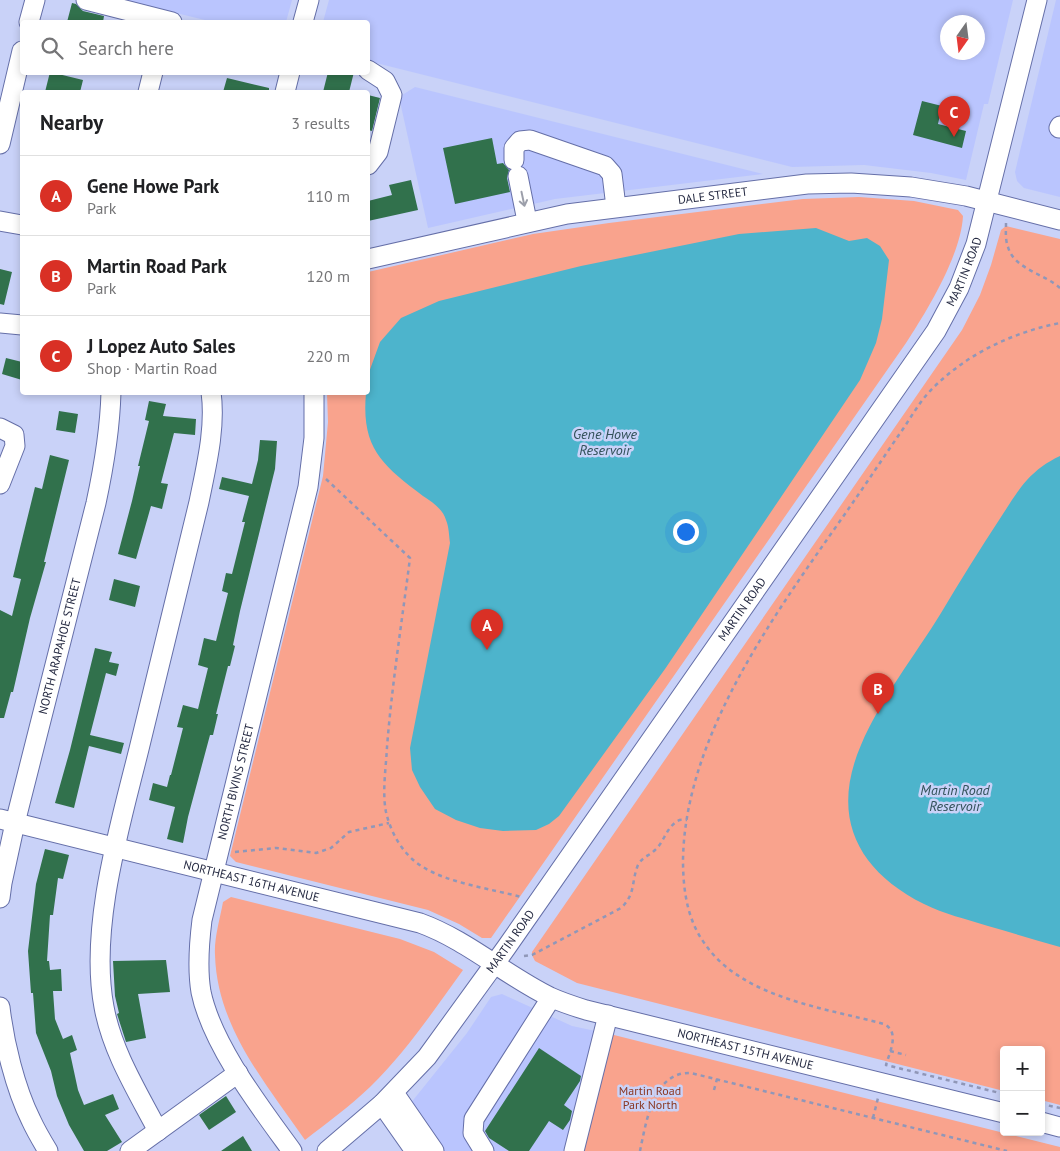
<!DOCTYPE html>
<html lang="en">
<head>
<meta charset="utf-8">
<style>
  body { margin:0; font-family:"PT Sans",sans-serif; background:#f2f2f2; color:#202124 }
  .controls { position:absolute; right:15px; bottom:15px; display:grid; overflow:hidden; border-radius:5px; box-shadow:0 2px 8px #0003 }
  .controls button { width:45px; height:45px; display:grid; place-items:center; padding:0; border:0; border-bottom:1px solid #e0e0e0; background:#fff; color:#202124; font:25px sans-serif }
  .compass { position:absolute; left:940px; top:15px; width:45px; height:45px; border-radius:50%; background:#fff; box-shadow:0 2px 8px #0003; rotate:194deg }
  .you { position:absolute; left:685px; top:531px; width:18px; height:18px; margin:-12px; border:4px solid #fff; border-radius:50%; background:#1a73e8; box-shadow:0 0 0 8px #1a73e833 }
  .badge { display:grid; place-items:center; width:32px; height:32px; border-radius:50%; background:#d93025; color:#fff; font-size:16px; font-weight:700 }
  .pin { position:absolute; translate:-50% -41px; filter:drop-shadow(0 1px 2px #0008) }
  .pin::after { content:''; position:absolute; top:26px; width:18px; height:15px; background:inherit; clip-path:polygon(0 0,100% 0,50% 100%) }
  .list { margin:0; padding:0; list-style:none }
  h2 { display:flex; justify-content:space-between; align-items:center; height:65px; margin:0; padding:0 20px; font-size:21px }
  h2 small { font-size:16px; font-weight:400; color:#757577 }
  .list li { display:grid; grid-template-columns:32px 1fr auto; gap:15px; align-items:center; box-sizing:border-box; height:80px; padding:0 20px; border-top:1px solid #e0e0e0 }
  .list b { display:block; font-size:19px; white-space:nowrap }
  .list p { margin:0; font-size:16px; white-space:nowrap; color:#757577 }
  .list em { font-size:16px; font-style:normal; color:#757577 }
  .icon { flex:none; width:28px; height:28px; fill:none; stroke:currentColor; stroke-width:2; stroke-linecap:round; stroke-linejoin:round }
  .map { position:relative; flex:none; width:1060px; height:1151px; overflow:hidden }
  .search { position:absolute; background:#fff; box-shadow:0 2px 8px #0003; left:20px; top:20px; width:350px; height:55px; display:flex; align-items:center; gap:12px; box-sizing:border-box; padding:0 18px; border-radius:5px; color:#757577; font-size:19px }
  .panel { position:absolute; background:#fff; box-shadow:0 2px 8px #0003; left:20px; top:90px; width:350px; height:305px; border-radius:5px }
  .map>svg:first-child { display:block }
  .built { fill:#bac5fe; fill-rule:evenodd }
  .green { fill:#f9a38d }
  .water { fill:#4db4cc }
  .building { fill:#31714c }
  .lines { fill:none; stroke-linecap:round; stroke-linejoin:round }
  .minor-casing { stroke:#656fa8; stroke-width:21 }
  .path { stroke:#9097b8; stroke-width:2.5; stroke-dasharray:4 4; stroke-linecap:butt }
  .minor { stroke:#fff; stroke-width:19 }
  .oneway { stroke:#9c9faa }
  .labels { text-anchor:middle; stroke-width:5; stroke-linejoin:round; paint-order:stroke }
  .street-label { font-size:12px; fill:#242941; stroke:#c9d2f8 }
  .park-label { font-size:12px; fill:#893620; stroke:#c9d2f8 }
  .water-label { font-size:14px; font-style:italic; fill:#325159; stroke:#c9d2f8 }
</style>
</head>
<body>
<div class="map">
<svg width="1060" height="1151" viewBox="0 0 1060 1151">
  <rect width="100%" height="100%" fill="#c9d2f8"/>
  <!-- built -->
  <path class="built" d="M123,0H292L286,22H213Z
    M329,0H1013L988,104H984L966,180L931,173L864,165L792,167L368,61V22H323ZM948,22H978V52H948Z
    M1056,0H1060V197L1024,188L1017,181L1015,172Z
    M415,87L763,174L555,199L428,228L399,97Z
    M502,994L572,1026L610,1034L581,1151H426L402,1114L467,1033L491,997Z"/>
  <!-- green -->
  <path class="green" d="M859,197L914,201L958,210L963,216C961,255 927,311 906,343L491,938H482L459,924L428,910L236,862L230,856L323,476L328,422L327,393L368,392V272L533,234L609,223L803,199Z
    M1006,226L1060,239V1105L1041,1100V1050H1004V1091L577,983L535,961L532,955V952L962,330L980,295L991,265L1001,230Z
    M231,897L400,939L434,952L463,970C434,1010 406,1052 370,1087C350,1106 327,1123 305,1140C266,1084 217,1027 215,955C214,938 220,919 223,902Z
    M610,1034L1060,1147V1151H581Z"/>
  <!-- water -->
  <path class="water" d="M816,228L849,241L867,238L880,246L889,260L882,319L876,343L860,380L665,669L559,816L549,824L536,830L503,831L480,828L456,820L435,809L420,787L412,770L410,748L450,543C449,536 449,527 446,520C443,509 432,502 423,496C382,465 361,448 366,393L368,392V375L380,342L401,318L439,301L581,266L739,234Z
    M1060,456V947C1036,940 1012,933 988,926C966,919 944,914 924,904C857,870 830,817 861,745C881,698 914,657 941,613C960,581 980,549 1001,517C1009,505 1017,491 1027,480C1036,470 1047,462 1060,456Z"/>
  <!-- building -->
  <path class="building" d="M72,3L76,4L83,11L104,16L103,22H67Z
    M50,72L83,80L80,92H45Z
    M328,72H354L349,92H323Z
    M227,78L269,88V92H223Z
    M368,95L380,98L372,131L368,130Z
    M922,101L942,106L938,124L966,131L962,148L913,135Z
    M492,138L497,164L503,163L509,170L507,178L510,192L455,204L443,148Z
    M411,180L418,210L368,221V201L392,195L389,185Z
    M0,269L12,272L4,305L0,304Z
    M6,358L22,362V380L2,374Z
    M149,401L166,404L163,416L196,419L195,435L174,433L161,483L168,484L162,509L151,506L136,559L118,554L132,501L140,466H138L149,421L145,420Z
    M59,411L78,414L75,433L56,430Z
    M260,440L277,441L275,469L240,611L233,645L235,646L230,666H228L216,714H218L213,735H210L188,817L183,843L167,839L175,807L149,800L153,783L167,787L170,775H171L183,728L177,727L183,705L198,709L208,668L198,665L204,638L216,641L228,593L222,591L226,573L232,574L245,522H242L249,496L219,489L222,477L252,484L258,460Z
    M50,455L69,460L44,562H46L30,618L13,692H11L4,718H0V610L12,616L21,579L13,577L19,552L35,487L42,489Z
    M114,579L140,586L135,607L109,600Z
    M95,648L112,652L109,662L119,664L116,676L106,673L90,735L124,743L121,754L89,746L74,808L55,803L70,750Z
    M45,849L69,855L63,879L58,878L53,915H50L47,961H49L50,970L61,969L62,991H53L55,1019L63,1039L72,1035L77,1050L70,1053L78,1090L84,1105L113,1094L119,1109L105,1115L122,1142L107,1151H84L69,1125L57,1096L51,1071L36,1033L33,993H31L28,951L36,884Z
    M166,960L170,992L138,994L146,1038L126,1042L117,1014L119,1013L115,996L113,961Z
    M539,1048L581,1076L580,1081L564,1105L572,1111L570,1120L563,1130L549,1121L529,1151H509L489,1138L485,1131Z
    M226,1096L236,1112L209,1130L199,1115Z
    M243,1136L252,1151H221Z"/>
  <g class="lines">
    <!-- minor casing -->
    <g class="minor-casing">
      <g id="minor">
        <path d="M86,0L172,22"/>
        <path d="M29,22L35,0"/>
        <path d="M303,22L309,0"/>
        <path d="M368,70L385,81L392,95L378,152L368,165"/>
        <path d="M148,92L153,72"/>
        <path d="M285,92L290,72"/>
        <path d="M1059,128L1060,126"/>
        <path d="M0,144L22,51"/>
        <path d="M514,160V148L520,141L530,140L605,166L612,174L616,207"/>
        <path d="M518,176L527,221"/>
        <path d="M0,221L22,225"/>
        <path id="s1" d="M368,259L567,214L807,184L851,183L911,187L966,196L1060,220"/>
        <path d="M0,323L22,325"/>
        <path d="M0,428L14,435L15,446L0,484"/>
        <path id="s2" d="M0,819L420,923C467,940 505,975 550,997C561,1002 573,1006 586,1010L1004,1113"/>
        <path id="s3" d="M0,898L2,883L15,823L96,503C104,466 110,430 111,392"/>
        <path d="M0,1007C4,1042 15,1088 31,1120C36,1131 42,1141 48,1151"/>
        <path d="M394,1093L434,1151"/>
        <path d="M382,1104L415,1151"/>
        <path d="M1041,1122L1060,1127"/>
        <path d="M158,1131C137,1091 112,1051 104,1007C89,928 120,826 139,749C159,667 179,584 199,502C206,467 216,428 211,392"/>
        <path d="M130,1151L238,1073"/>
        <path id="s4" d="M292,1151C260,1107 212,1045 201,992C197,968 199,944 202,920L308,487L314,438V392"/>
        <path id="s5" d="M327,1151L382,1104L427,1057L506,948L936,331L959,288L976,244L1037,0"/>
        <path d="M484,1151L473,1133L474,1119L551,998"/>
        <path d="M574,1151L608,1015"/>
      </g>
    </g>
    <!-- path -->
    <path class="path" d="M1006,223C1006,231 1005,239 1008,247C1014,269 1045,274 1060,288
      M326,479L410,558C402,621 392,684 387,747C386,768 382,792 386,812C391,834 404,856 423,867C448,883 492,889 521,897
      M235,852L276,848L316,853L331,848L349,832L389,823
      M524,956L532,955L621,908C636,894 631,882 638,865C642,857 649,856 655,850C664,842 666,829 676,822C679,819 684,820 687,820
      M890,1051L906,1055
      M714,1090L717,1079
      M1004,1094L886,1065C890,1051 900,1032 884,1024C825,1008 742,998 705,944C687,920 683,889 683,860C685,729 785,601 856,498C872,475 887,452 903,429C913,414 922,398 935,386C969,353 1014,332 1060,323
      M1041,1104L1060,1108
      M873,1118L878,1098
      M640,1151C646,1123 653,1071 691,1073L1007,1151"/>
    <!-- minor -->
    <use href="#minor" class="minor"/>
  </g>
  <!-- one-way arrows -->
  <defs><path id="oneway-shaft" d="M-6 0H5M1.5-3L5.5 0L1.5 3" fill="none" stroke-width="1.6" stroke-linecap="round" stroke-linejoin="round" transform="scale(1.25)"/></defs>
  <use class="oneway" href="#oneway-shaft" transform="translate(523 199) rotate(78)"/>
  <g class="labels">
    <!-- street labels -->
    <g class="street-label">
      <text dy="4" stroke="none"><textPath href="#s1" startOffset="351">DALE STREET</textPath></text>
      <text dy="4" stroke="none"><textPath href="#s5" startOffset="1090">MARTIN ROAD</textPath></text>
      <text dy="4" stroke="none"><textPath href="#s5" startOffset="685">MARTIN ROAD</textPath></text>
      <text dy="4" stroke="none"><textPath href="#s3" startOffset="259">NORTH ARAPAHOE STREET</textPath></text>
      <text dy="4" stroke="none"><textPath href="#s4" startOffset="399">NORTH BIVINS STREET</textPath></text>
      <text dy="4" stroke="none"><textPath href="#s2" startOffset="259">NORTHEAST 16TH AVENUE</textPath></text>
      <text dy="4" stroke="none"><textPath href="#s5" startOffset="280">MARTIN ROAD</textPath></text>
      <text dy="4" stroke="none"><textPath href="#s2" startOffset="785">NORTHEAST 15TH AVENUE</textPath></text>
    </g>
    <!-- park labels -->
    <g class="park-label">
      <text x="650" y="1095">Martin Road<tspan x="650" dy="14">Park North</tspan></text>
    </g>
    <!-- water labels -->
    <g class="water-label">
      <text x="605" y="439">Gene Howe<tspan x="605" dy="16">Reservoir</tspan></text>
      <text x="955" y="795">Martin Road<tspan x="955" dy="16">Reservoir</tspan></text>
    </g>
  </g>
</svg>
<div class="controls">
<button>+</button>
<button>−</button>
</div>
<svg class="compass" viewBox="-18 -18 36 36"><path d="M0-13l5 13h-10z" fill="#e53935"/><path d="M0 13l5-13h-10z" fill="#757577"/></svg>
<div class="you"></div>
<div class="pin badge" style="left:487px;top:650px">A</div>
<div class="pin badge" style="left:878px;top:714px">B</div>
<div class="pin badge" style="left:954px;top:137px">C</div>
<div class="search"><svg class="icon" aria-label="search" viewBox="0 0 24 24"><circle cx="10" cy="10" r="6"/><path d="M15 15l6 6"/></svg>Search here</div>
<section class="panel">
<h2>Nearby<small>3 results</small></h2>
<ul class="list">
<li><span class="badge">A</span><div><b>Gene Howe Park</b><p>Park</p></div><em>110 m</em></li>
<li><span class="badge">B</span><div><b>Martin Road Park</b><p>Park</p></div><em>120 m</em></li>
<li><span class="badge">C</span><div><b>J Lopez Auto Sales</b><p>Shop · Martin Road</p></div><em>220 m</em></li>
</ul>
</section>
</div>
</body>
</html>
